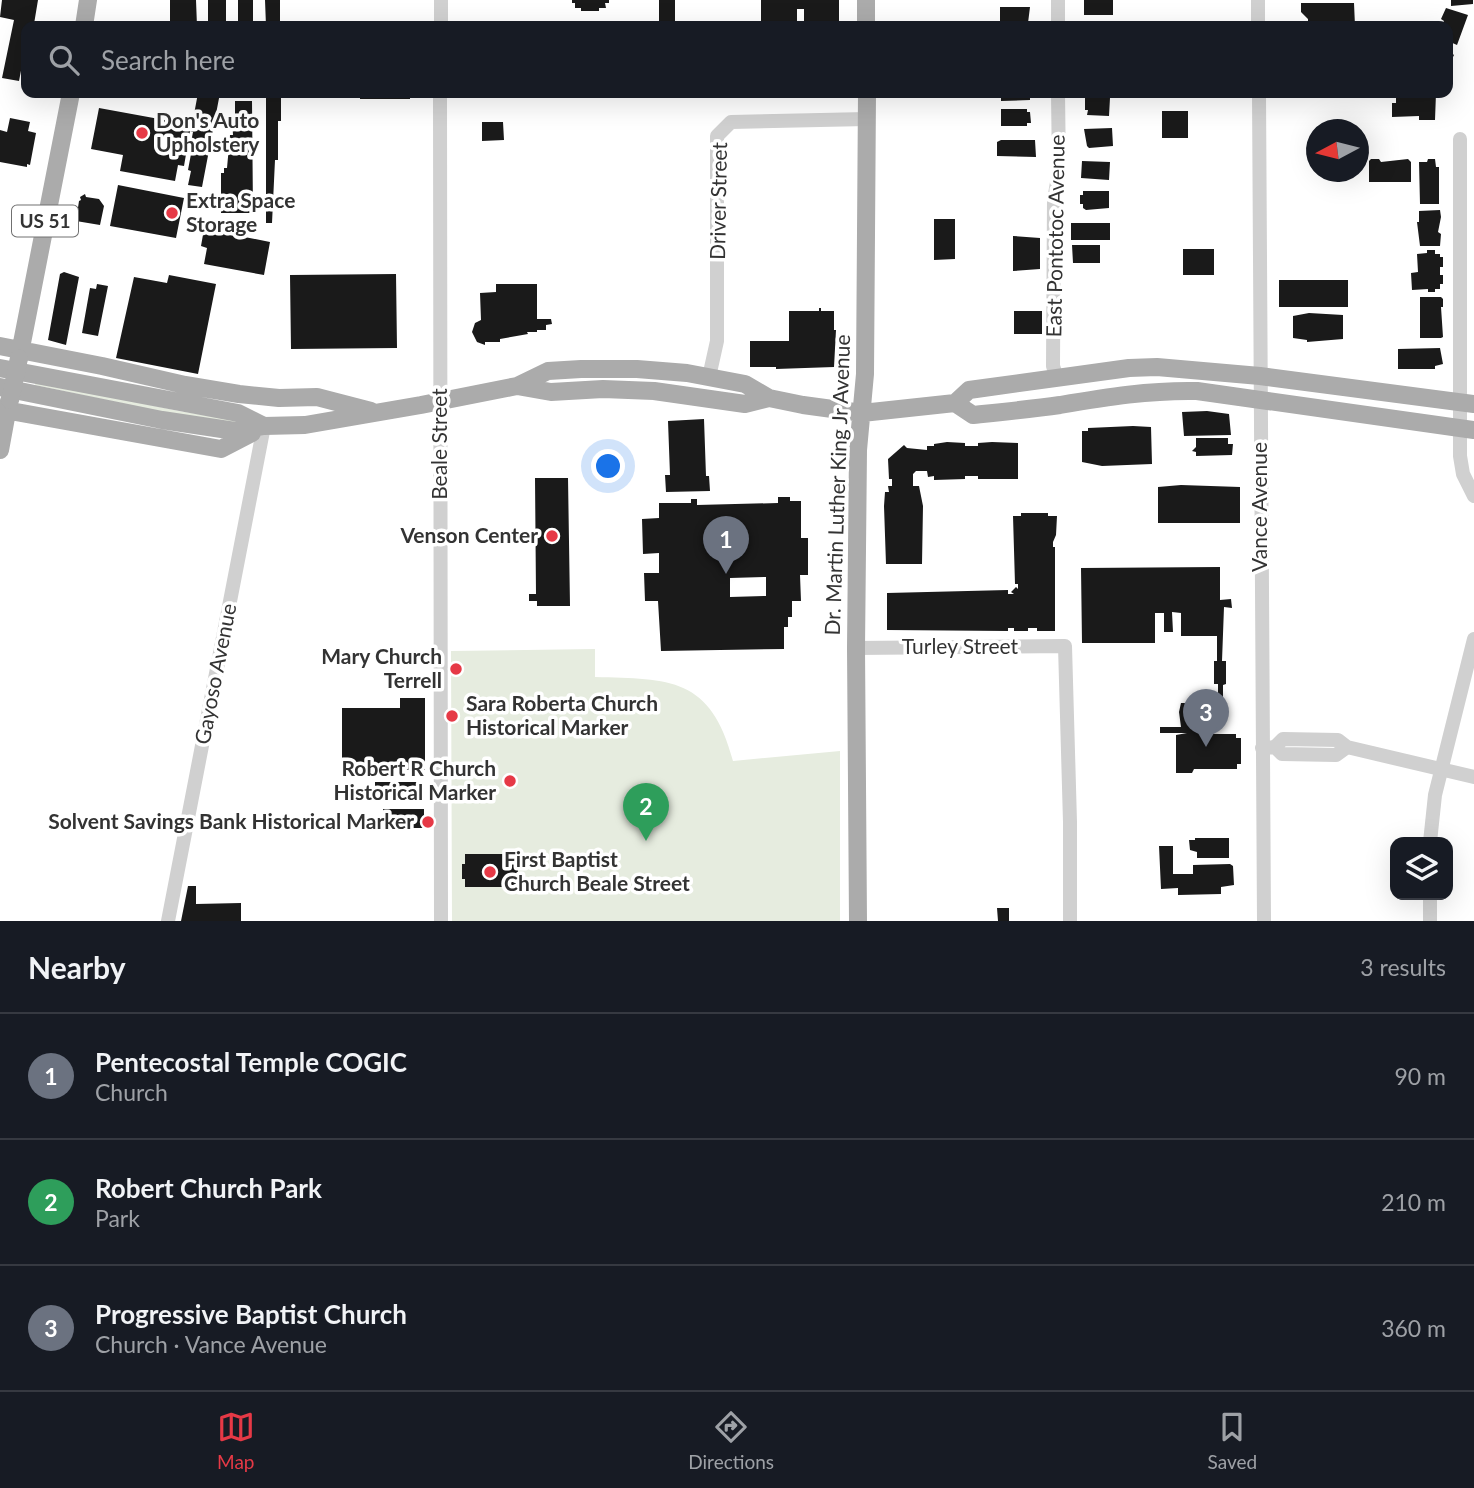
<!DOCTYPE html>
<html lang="en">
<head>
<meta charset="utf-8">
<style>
  body { margin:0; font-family:Lato,sans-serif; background:#242831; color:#f1f3f6 }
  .controls { position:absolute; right:21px; bottom:21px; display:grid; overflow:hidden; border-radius:14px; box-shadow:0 7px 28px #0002 }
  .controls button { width:63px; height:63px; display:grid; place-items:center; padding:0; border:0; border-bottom:2px solid #363941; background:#171b24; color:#f1f3f6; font:35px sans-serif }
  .compass { position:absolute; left:1306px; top:119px; width:63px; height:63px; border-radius:50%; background:#171b24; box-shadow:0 7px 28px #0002; rotate:263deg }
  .you { position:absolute; left:609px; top:467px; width:24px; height:24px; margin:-18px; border:5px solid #fff; border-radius:50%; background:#1a73e8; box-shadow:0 0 0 10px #1a73e833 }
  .badge { display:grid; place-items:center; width:46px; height:46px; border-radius:50%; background:#e63946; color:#fff; font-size:23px; font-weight:700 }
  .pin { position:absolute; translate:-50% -58px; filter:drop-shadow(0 2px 4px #0008) }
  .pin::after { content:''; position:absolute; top:37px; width:24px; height:21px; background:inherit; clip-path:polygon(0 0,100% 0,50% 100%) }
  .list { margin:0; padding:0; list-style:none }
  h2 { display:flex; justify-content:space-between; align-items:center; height:91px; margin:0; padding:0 28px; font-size:30px }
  h2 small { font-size:23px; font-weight:400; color:#9ea1a6 }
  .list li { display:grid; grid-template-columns:46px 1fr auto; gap:21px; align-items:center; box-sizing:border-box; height:126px; padding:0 28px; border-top:2px solid #363941 }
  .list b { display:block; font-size:26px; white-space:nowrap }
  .list p { margin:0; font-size:23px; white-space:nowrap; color:#9ea1a6 }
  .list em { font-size:23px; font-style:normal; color:#9ea1a6 }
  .icon { flex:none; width:38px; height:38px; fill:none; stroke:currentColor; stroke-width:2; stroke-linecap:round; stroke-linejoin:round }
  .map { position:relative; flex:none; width:1474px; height:921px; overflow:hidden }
  .search { position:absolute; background:#171b24; box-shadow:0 7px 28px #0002; left:21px; right:21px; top:21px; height:77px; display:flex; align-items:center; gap:18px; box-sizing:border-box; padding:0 24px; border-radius:14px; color:#9ea1a6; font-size:26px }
  .sheet { height:469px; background:#171b24 }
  nav { display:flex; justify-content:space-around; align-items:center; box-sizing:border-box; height:98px; border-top:2px solid #363941; background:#171b24; font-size:19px; color:#9ea1a6 }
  nav a { display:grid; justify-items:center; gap:4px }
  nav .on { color:#e63946 }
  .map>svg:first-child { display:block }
  .green { fill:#e6ecdf }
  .building { fill:#1a1a1a; fill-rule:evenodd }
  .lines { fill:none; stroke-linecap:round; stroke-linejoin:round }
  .minor { stroke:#d0d0d0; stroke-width:14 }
  .major { stroke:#ababab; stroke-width:18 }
  .major-bridge { stroke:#ababab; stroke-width:18 }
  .poi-dot { fill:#e63946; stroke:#fff; stroke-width:2.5 }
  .labels { text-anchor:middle; stroke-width:7; stroke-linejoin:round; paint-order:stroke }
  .shield { fill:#fff; stroke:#707070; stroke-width:2 }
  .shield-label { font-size:19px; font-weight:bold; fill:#333 }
  .poi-label { font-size:21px; font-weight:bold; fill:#333; stroke:#fff; text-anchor:start }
  .street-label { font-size:21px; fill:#333; stroke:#fff }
</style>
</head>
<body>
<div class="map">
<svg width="1474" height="921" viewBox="0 0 1474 921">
  <rect width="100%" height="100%" fill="#fff"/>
  <!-- green -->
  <path class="green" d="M36,381L179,411L235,420V424L191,418L35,385Z
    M595,649V677C670,679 711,677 733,761L840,751V921H452L451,651Z"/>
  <!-- building -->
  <path class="building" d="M2,0H38L34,24L26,26V45L19,81L2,78L14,20L0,17Z
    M170,0H196L197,26H170Z
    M208,0H226V26H208Z
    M238,0H253V26H238Z
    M265,0H280V26H266Z
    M572,0H609V3H605L606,8H599V11H581V8H575V3H572Z
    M659,0H675V26H659Z
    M761,0H839V23H804V9H797V23H761Z
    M1084,0H1113V15H1084Z
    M1451,0H1473V4L1451,6Z
    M1301,3H1354L1355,26H1308V19L1301,12Z
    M1000,7H1030L1028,23H1000Z
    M1446,8L1468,15L1457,45L1448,41V26H1442L1444,21L1441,19Z
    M1448,50L1454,55L1448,67Z
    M198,93H220L202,187L188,185L191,171L188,170L191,154L189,153L193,132L190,131L184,166L178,165L175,181L120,171L123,155L91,149L99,108L192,125Z
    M266,93H281V121H278V160H275L272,223H266Z
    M360,93H410V99H360Z
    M1001,93H1030V100L1001,101Z
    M1436,93L1435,120H1419V116L1392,117V103H1396V94Z
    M1085,98H1110L1109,116L1087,115L1088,110H1085Z
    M235,101H252L253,213H221V173H224V168H227L230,135H233L232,118H235Z
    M1001,109H1027V112H1030L1031,123H1027V126H1001Z
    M1162,111H1188V138H1162Z
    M10,118L30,122L28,131L36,133L30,165L27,164V167L0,162V130L7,132Z
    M482,122H503L504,140L482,141Z
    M1112,128L1113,146L1089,148L1087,146L1084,129Z
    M1001,140H1035L1036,157L997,156V142Z
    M1371,159H1379L1381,162L1408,159L1411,162V182H1369V161Z
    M1428,159H1435L1436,167H1439V204H1420L1419,162H1427Z
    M1082,161L1110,162L1109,180L1081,178Z
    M118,185L184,198L176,238L110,226Z
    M1083,191H1109V208L1086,210L1083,208V204H1080V195H1083Z
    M85,194L86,197L99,199L104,206L100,225L76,221L79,201L81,200L80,197Z
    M1440,210L1441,217L1438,232L1441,234L1440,246H1420L1417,222H1419V211Z
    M934,219H955V259L934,260Z
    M1071,223H1110V240H1071Z
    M204,229L270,242L264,275L204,264L207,248L201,246Z
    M1013,236L1040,238V269L1013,271Z
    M1072,245H1100V263H1073Z
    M1183,249H1214V275H1183Z
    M1427,250H1435V254H1440V257H1443V267H1440V275H1443V284H1440V289H1435V292H1428V289L1412,290L1411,273L1418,272L1417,254L1427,253Z
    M64,272L79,277L66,345L48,340L60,274Z
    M396,274L397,348L291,349L290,275Z
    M169,275L216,284L198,374L116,358L134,277L167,283Z
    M1279,280H1348V307H1279Z
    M97,284L108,286L98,336L82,333L90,288L96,289Z
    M496,284H537V319H551L552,324L546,325V330H537V332H527L528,334L500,339V342H485V345L477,342L472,332L475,323L481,320L480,293L496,292Z
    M1420,297H1441L1443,299V307H1441L1443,337L1441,338H1420Z
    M819,308H821V311H834V330H836L834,367L776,369V367H750V341H789V311H819Z
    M1014,311H1042V334H1014Z
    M1309,313L1343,315V339L1307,342V340L1293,338V316Z
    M1440,348L1443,364L1435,366V369H1398V349Z
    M1207,411L1229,414L1231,435L1184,436L1182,412Z
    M704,419L706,476H709L710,491L666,492L665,475H670L668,421Z
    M1133,426L1151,427L1152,464L1102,466L1082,462V431H1088V428Z
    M1196,438H1228V444H1233L1232,455L1196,456V452L1192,451L1196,447Z
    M947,442L965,443V446H978V443L992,442L1018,443V479H978V476H965V479L934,480V476L928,477L927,471H916L913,474V486H919L923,506L922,564H886L884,506L885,492H889L888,486H892V479H889L888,459L904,445L907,448L927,450V446H934V444Z
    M535,478H568L570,606H537V601H529V594H536Z
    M1181,485L1240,487V523H1158V487Z
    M778,497H790V501H801V538H808V575H800L801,601H792V617H788V627H784V649L661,651L658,601H645L644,573H659V553L643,554L642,519L659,518V503H691V499H697V505L778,503ZM766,577V596L730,597V578Z
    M1021,513H1048V516H1057L1056,535L1053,542V547H1055V631H1037V628H1028V631H1014V628H1008V631L887,630V593L1008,590V594H1014L1011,592L1016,587L1018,589V584H1015L1013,516H1021Z
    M1220,567V600L1231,599L1232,608L1224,607L1222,661H1226V684L1223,685V710H1218V684H1214V661H1217V636H1181V613L1172,612L1173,632H1164V613H1155V643H1082L1081,568Z
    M400,698H425V770H342V708H400Z
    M1181,703H1215V726H1203L1204,734H1236V738H1241V764H1237V769H1194L1192,773H1176V735L1187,733H1160V727H1181L1179,712Z
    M375,782H424V795H375Z
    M383,809H424V828H383Z
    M1195,838H1229V858H1197V852L1190,850L1189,840H1195Z
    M1159,846H1173V874H1193V865L1230,864L1233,866L1234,885L1221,887V894L1178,895V888L1161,889Z
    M465,854H518V887H465V879H462V864H465Z
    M188,886H196V904L241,903V921H181Z
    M997,908H1009V921H998Z"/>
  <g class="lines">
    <!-- minor -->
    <path class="minor" d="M1058,0V26
      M1258,0V26
      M441,26V0
      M440,93L441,921
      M1259,93L1264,921
      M1460,139V456L1463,474L1474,496
      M709,377L717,341V136L731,122L867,119
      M1057,378L1053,366L1054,200L1059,171L1058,93
      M856,648L1065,646L1070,822V921
      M1275,747L1282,754L1336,755L1347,747
      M1262,748L1275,747L1283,739L1338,740L1347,747L1474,777
      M1430,842L1435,795L1474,639
      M1430,895V921
      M168,921L264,426"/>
    <!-- major -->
    <path class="major" d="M866,0V26
      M84,26L88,0
      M0,346L102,366L185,385L239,394L279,398L317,397L371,411
      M19,358L71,93
      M0,368L238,413L264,426
      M517,386L551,392L603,389L654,391L745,404L769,398
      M0,387L162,420L235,431L264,426L305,425L421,405L517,386L548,371L581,369H637L687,373L745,384L769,398L803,405L862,413L955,403L969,390L1129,368L1157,367L1260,376L1474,404
      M955,403L973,415C1002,412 1032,409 1060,405C1107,397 1150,390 1197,391L1474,430
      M0,409L221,449L252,433
      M0,450L9,401
      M858,921L856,648L858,450L865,374L867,93"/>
    <!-- major-bridge -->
    <path class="major-bridge" d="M10,400L19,358"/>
  </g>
  <!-- markers -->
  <g class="poi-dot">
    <circle cx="142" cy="133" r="7"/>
    <circle cx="172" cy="213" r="7"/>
    <circle cx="552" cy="536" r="7"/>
    <circle cx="456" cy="669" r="7"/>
    <circle cx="452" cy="716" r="7"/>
    <circle cx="510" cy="781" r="7"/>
    <circle cx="428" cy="822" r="7"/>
    <circle cx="490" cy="872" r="7"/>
  </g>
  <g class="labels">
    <!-- shield labels -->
    <rect class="shield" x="12" y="205.5" width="66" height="31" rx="5"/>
    <g class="shield-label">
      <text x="45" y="228">US 51</text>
    </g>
    <!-- poi labels -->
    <g class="poi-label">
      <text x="156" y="128">Don's Auto<tspan x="156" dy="24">Upholstery</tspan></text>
      <text x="186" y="208">Extra Space<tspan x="186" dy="24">Storage</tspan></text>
      <text x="538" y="543" text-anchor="end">Venson Center</text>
      <text x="442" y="664" text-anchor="end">Mary Church<tspan x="442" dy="24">Terrell</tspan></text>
      <text x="466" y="711">Sara Roberta Church<tspan x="466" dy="24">Historical Marker</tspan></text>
      <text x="496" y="776" text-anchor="end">Robert R Church<tspan x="496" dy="24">Historical Marker</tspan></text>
      <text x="414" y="829" text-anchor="end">Solvent Savings Bank Historical Marker</text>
      <text x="504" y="867">First Baptist<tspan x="504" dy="24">Church Beale Street</tspan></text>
    </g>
    <!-- street labels -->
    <g class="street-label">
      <text transform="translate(719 201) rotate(-89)" y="7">Driver Street</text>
      <text transform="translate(1056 236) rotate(-89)" y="7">East Pontotoc Avenue</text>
      <text transform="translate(440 444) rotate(-90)" y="7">Beale Street</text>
      <text transform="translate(838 485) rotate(-88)" y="7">Dr. Martin Luther King Jr Avenue</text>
      <text transform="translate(1260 507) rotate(-90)" y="7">Vance Avenue</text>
      <text x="960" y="654">Turley Street</text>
      <text transform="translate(216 674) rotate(-79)" y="7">Gayoso Avenue</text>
    </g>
  </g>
</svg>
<div class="controls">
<button><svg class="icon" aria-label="layers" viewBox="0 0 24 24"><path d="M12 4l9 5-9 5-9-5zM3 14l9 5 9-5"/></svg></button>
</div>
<svg class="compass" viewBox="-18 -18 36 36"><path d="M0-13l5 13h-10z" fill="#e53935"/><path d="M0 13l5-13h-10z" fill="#9ea1a6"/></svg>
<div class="you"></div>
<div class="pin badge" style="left:726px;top:574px;background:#6b7280">1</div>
<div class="pin badge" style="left:646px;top:841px;background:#2e9e5b">2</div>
<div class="pin badge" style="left:1206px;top:747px;background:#6b7280">3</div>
<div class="search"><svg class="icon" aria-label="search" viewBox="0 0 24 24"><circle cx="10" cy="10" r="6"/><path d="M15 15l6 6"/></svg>Search here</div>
</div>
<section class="sheet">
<h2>Nearby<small>3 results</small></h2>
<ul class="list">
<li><span class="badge" style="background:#6b7280">1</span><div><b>Pentecostal Temple COGIC</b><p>Church</p></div><em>90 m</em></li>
<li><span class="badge" style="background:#2e9e5b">2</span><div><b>Robert Church Park</b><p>Park</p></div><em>210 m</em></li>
<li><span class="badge" style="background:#6b7280">3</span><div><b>Progressive Baptist Church</b><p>Church · Vance Avenue</p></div><em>360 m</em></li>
</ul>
</section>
<nav>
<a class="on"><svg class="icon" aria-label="map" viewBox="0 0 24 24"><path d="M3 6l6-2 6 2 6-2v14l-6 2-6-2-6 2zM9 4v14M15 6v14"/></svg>Map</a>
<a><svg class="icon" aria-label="directions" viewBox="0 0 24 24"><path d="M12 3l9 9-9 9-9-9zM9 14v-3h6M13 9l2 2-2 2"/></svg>Directions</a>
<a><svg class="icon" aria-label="saved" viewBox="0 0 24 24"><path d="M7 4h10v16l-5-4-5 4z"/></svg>Saved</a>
</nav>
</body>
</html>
